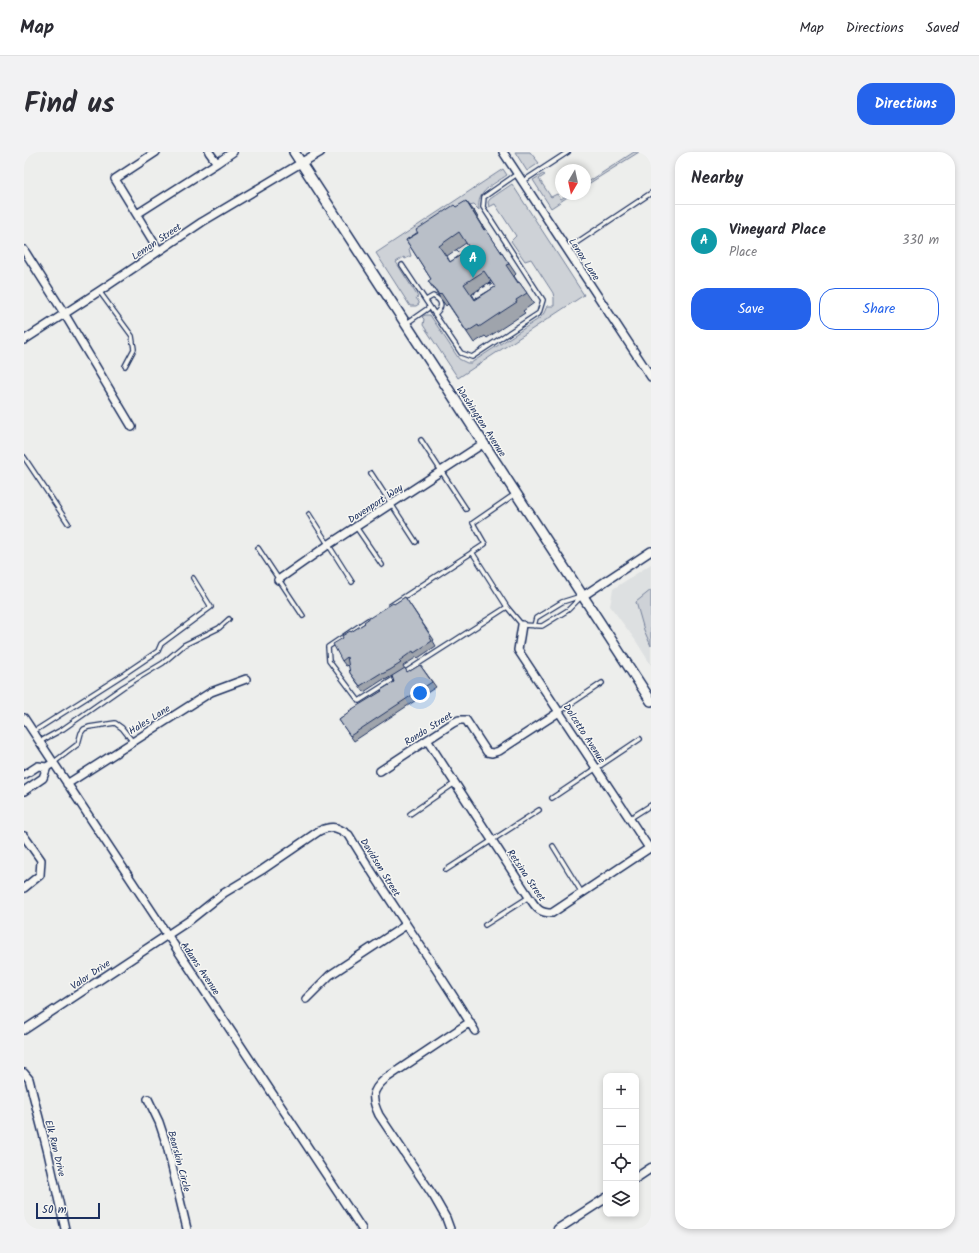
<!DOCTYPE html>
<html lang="en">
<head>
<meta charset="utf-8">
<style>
  body { margin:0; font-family:Kalam,sans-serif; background:#f2f2f3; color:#2b2b33 }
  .controls { position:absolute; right:12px; bottom:12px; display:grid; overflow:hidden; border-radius:8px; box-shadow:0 2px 6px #0003 }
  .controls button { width:36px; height:36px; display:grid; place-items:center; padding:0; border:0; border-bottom:1px solid #e1e1e2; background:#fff; color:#2b2b33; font:20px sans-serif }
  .compass { position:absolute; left:531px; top:12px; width:36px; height:36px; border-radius:50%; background:#fff; box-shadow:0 2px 6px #0003; rotate:189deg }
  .scale { position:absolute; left:12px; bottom:10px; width:64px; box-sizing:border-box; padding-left:4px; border:2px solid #1b2f5e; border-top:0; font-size:11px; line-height:14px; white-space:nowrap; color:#1b2f5e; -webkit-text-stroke:3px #f6f6f2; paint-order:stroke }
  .you { position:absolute; left:396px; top:541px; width:14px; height:14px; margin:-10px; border:3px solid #fff; border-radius:50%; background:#1a73e8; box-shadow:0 0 0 6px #1a73e833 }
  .badge { display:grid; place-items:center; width:26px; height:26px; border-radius:50%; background:#2563eb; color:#fff; font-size:13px; font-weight:700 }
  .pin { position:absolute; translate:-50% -33px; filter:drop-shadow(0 1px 2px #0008) }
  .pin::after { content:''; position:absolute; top:21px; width:14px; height:12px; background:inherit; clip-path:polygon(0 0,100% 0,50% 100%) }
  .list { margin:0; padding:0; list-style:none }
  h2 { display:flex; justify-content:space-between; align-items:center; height:52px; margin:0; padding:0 16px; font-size:17px }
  h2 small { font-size:13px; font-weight:400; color:#7c7c81 }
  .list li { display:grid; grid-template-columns:26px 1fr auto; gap:12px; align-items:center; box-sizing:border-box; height:72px; padding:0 16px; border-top:1px solid #e1e1e2 }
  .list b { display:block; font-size:15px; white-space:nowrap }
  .list p { margin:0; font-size:13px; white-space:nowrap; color:#7c7c81 }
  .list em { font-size:13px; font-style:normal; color:#7c7c81 }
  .actions { display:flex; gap:8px; padding:12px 16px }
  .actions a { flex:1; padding:9px 0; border:1px solid #2563eb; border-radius:16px; text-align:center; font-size:14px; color:#2563eb }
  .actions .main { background:#2563eb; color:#fff }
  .icon { flex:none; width:22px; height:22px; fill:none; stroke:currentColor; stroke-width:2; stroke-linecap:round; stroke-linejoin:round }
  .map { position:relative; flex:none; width:627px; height:1077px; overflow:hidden; border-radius:16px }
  header { display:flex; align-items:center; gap:24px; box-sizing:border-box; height:56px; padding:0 20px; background:#fff; border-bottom:1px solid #e1e1e2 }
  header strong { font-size:19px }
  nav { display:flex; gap:22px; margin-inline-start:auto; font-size:14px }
  .intro { display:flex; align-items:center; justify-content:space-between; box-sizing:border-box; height:96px; padding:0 24px }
  h1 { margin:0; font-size:28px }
  .button { padding:10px 18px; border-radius:16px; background:#2563eb; color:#fff; font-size:14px; font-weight:700 }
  main { display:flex; gap:24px; padding:0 24px }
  aside { flex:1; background:#fff; border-radius:16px; box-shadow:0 2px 6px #0003 }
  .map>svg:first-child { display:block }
  .built { fill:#dde0e1 }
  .green { fill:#ced2d7; stroke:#74809a }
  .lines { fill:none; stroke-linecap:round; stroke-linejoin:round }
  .service-casing { stroke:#1b2f5e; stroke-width:6 }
  .minor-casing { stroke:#1b2f5e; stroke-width:10 }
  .tertiary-casing { stroke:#1b2f5e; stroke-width:11 }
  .secondary-casing { stroke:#1b2f5e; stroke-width:12 }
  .path { stroke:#1b2f5e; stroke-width:1.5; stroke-dasharray:3 3; stroke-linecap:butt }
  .service { stroke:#f6f6f2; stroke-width:3.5 }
  .minor { stroke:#f6f6f2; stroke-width:7 }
  .tertiary { stroke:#f6f6f2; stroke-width:8 }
  .secondary { stroke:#f6f6f2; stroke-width:9 }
  .wall { fill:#9fa4ac; stroke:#1b2f5e; fill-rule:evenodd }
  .shaded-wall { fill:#82868c; stroke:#1b2f5e }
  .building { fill:#b9bfc8; stroke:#1b2f5e; fill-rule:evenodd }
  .labels { text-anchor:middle; stroke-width:3; stroke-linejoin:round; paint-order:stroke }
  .street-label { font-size:10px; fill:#1b2f5e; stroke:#f6f6f2 }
</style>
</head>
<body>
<header>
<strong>Map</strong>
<nav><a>Map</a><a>Directions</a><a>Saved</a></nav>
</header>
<div class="intro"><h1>Find us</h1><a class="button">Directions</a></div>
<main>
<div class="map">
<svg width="627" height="1077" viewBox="0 0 627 1077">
  <rect width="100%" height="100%" fill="#edeeec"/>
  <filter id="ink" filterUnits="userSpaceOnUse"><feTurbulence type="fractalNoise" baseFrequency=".025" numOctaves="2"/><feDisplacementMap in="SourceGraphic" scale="8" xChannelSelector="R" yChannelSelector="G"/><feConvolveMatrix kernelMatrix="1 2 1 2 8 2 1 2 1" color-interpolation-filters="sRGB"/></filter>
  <g filter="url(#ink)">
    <!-- built -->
    <path class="built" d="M627,412V513L612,489L586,454L589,437Z"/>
    <!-- green -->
    <path class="green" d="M491,0H506L515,11L503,19Z
      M610,0H615L561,34V32Z
      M479,17L483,23C469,33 452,39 455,58L450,53L445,54L387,93L385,97L387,104L381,107L380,105L372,110L394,145L392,146L395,150V152L392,154H386L352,101Z
      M519,22L521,23L515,27L527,45L533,42L537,47L545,42H548L527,56L509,28Z
      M488,32L560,143L434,226L399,173L400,167L398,165L401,163H406L435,207L443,211H447L516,166L520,161L523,154H530V146L529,141L507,107L501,109L487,89L492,84L471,52L465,55L464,50L466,47Z
      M627,438V494L620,478L612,450Z"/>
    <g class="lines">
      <!-- service casing -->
      <g class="service-casing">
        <path id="service" d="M498,30L544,0
          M543,97L627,41
          M378,113L406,155
          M75,139L108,184L110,197L101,214
          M402,148L409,144C419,149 419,155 411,162
          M383,171L406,155L437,201L448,205L515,161L519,148L459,55L460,45L493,22
          M397,288L442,357
          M0,305L44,371
          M347,321L392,390
          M285,362L328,430
          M332,375L358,413
          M234,396L279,464
          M448,400L483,455L498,473L518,474L544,458L558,444
          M366,454L461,392L449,371L491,342
          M344,468L304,495L305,509L335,549L373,525
          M510,474L512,466L538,450L557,444
          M380,521L483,455
          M535,560L578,531
          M9,580L100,522L134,499L137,492L187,455L169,426
          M15,590L39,577L99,535L139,511L160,493L195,476L205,467
          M29,611L54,592L57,581L60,577L65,575L91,571L98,576L109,590
          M528,646L616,587
          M386,662L431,631
          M605,667L627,653
          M529,694L558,741
          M422,718L515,658
          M461,773L505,745"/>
      </g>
      <!-- minor casing -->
      <g class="minor-casing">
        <path id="minor" d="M132,0L91,27L135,99
          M479,0L627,225
          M193,11L209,0
          M113,62L193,11L185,0
          M0,98L40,161L108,275
          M0,188L77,138L178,70L277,11
          M254,428L304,393L460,291
          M559,444L627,399
          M498,473L494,498L625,696
          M0,566L338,1077
          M403,588L505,745C512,755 514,761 528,761L627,695
          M356,619L429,571L435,568H442L463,600L468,601L475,599L535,560
          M0,623L14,614L23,615
          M43,632L187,540L222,527
          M0,639L19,626L23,615L29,611
          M0,684L17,708L16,723L0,736
          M282,847L306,823L382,773
          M0,878L166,768L200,741L238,718L295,679C309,673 313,675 325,683C365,750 411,812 451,879
          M0,921L5,927L24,1001L41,1077
          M124,947L135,970L143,994L163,1077
          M426,1077L422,1066L410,1045L355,963C347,946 347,939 361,927L446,870"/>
      </g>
      <!-- tertiary casing -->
      <g class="tertiary-casing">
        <path id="tertiary" d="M277,11L296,0
          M612,1026L627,1016
          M534,1077L582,1046"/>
      </g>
      <!-- secondary casing -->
      <g class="secondary-casing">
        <path id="secondary" d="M270,0L627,549"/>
      </g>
      <!-- path -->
      <path class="path" d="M433,98L434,100
        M466,131L474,144L458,154L450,141Z"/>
      <!-- service -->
      <use href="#service" class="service"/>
      <!-- minor -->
      <use href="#minor" class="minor"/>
      <!-- tertiary -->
      <use href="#tertiary" class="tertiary"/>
      <!-- secondary -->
      <use href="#secondary" class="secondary"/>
    </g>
    <!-- wall -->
    <path class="wall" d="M432,55L450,59L461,78L469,88L492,122L490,124L494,130H495L510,151L499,159L501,161L463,186L461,184L450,191L424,152L422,154L406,132L407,127L382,88ZM442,91L446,97L426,110L423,104ZM467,129L471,135L451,147L448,142Z
      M381,445L410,488L409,489L412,494L394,506L393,505L379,514L383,520L386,519L396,513L412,535L330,589L315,568L358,539L370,530L368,524L361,528L360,527L340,540L326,521L325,513L322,514L318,509L327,480Z"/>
    <!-- shaded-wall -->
    <path class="shaded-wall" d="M442,49L450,59L468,89L460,78Z"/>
    <!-- building -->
    <path class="building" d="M442,49L460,78L462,77L485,112L482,113L494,131L495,130L503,141L492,148L493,150L470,165L455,175L454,173L443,180L417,141L415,143L410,135L406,132L404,129L407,127L382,88L394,81L392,78L430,53L432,55ZM435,80L446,97L426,110L415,94ZM460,119L471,135L451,148L440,132Z
      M381,445L406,483L405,484L408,489L390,501L389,499L375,509L377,511L366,518L358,522L357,521L336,534L326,521L323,505L318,509L309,492L319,486L318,484L326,479L327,480L341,471L340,470L347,465L369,451L370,452Z
      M396,513L408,530L326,584L315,568L326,560L325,559L358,539L357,538L370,530L368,524L381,516L383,520L386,518V519Z"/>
  </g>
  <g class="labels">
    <!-- street labels -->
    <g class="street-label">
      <text transform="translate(132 89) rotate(-34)" y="4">Lemon Street</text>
      <text transform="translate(561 107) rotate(57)" y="4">Lenox Lane</text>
      <text transform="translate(458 269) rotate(57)" y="4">Washington Avenue</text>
      <text transform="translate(351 351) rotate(-33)" y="4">Davenport Way</text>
      <text transform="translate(125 567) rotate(-32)" y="4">Hales Lane</text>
      <text transform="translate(404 576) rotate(-32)" y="4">Rondo Street</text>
      <text transform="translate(561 581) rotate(57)" y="4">Dolcetto Avenue</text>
      <text transform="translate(357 715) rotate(58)" y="4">Davidson Street</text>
      <text transform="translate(503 723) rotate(56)" y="4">Retsina Street</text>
      <text transform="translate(177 816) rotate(56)" y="4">Adams Avenue</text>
      <text transform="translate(66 822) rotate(-34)" y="4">Valor Drive</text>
      <text transform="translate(32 996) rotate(76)" y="4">Elk Run Drive</text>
      <text transform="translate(156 1009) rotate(75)" y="4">Bearskin Circle</text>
    </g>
  </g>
</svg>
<div class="controls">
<button>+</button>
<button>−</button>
<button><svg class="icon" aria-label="locate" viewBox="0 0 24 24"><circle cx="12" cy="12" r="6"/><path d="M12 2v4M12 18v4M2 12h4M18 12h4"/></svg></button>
<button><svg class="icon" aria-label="layers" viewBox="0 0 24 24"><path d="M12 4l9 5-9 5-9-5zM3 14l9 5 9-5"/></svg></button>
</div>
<svg class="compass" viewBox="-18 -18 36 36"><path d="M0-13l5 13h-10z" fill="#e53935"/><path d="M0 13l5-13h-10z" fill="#7c7c81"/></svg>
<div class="scale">50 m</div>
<div class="you"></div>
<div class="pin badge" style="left:449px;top:126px;background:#0f9aa8">A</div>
</div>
<aside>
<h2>Nearby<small></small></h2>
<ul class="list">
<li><span class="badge" style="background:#0f9aa8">A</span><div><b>Vineyard Place</b><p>Place</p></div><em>330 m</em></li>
</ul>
<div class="actions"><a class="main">Save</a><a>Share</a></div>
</aside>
</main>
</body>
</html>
